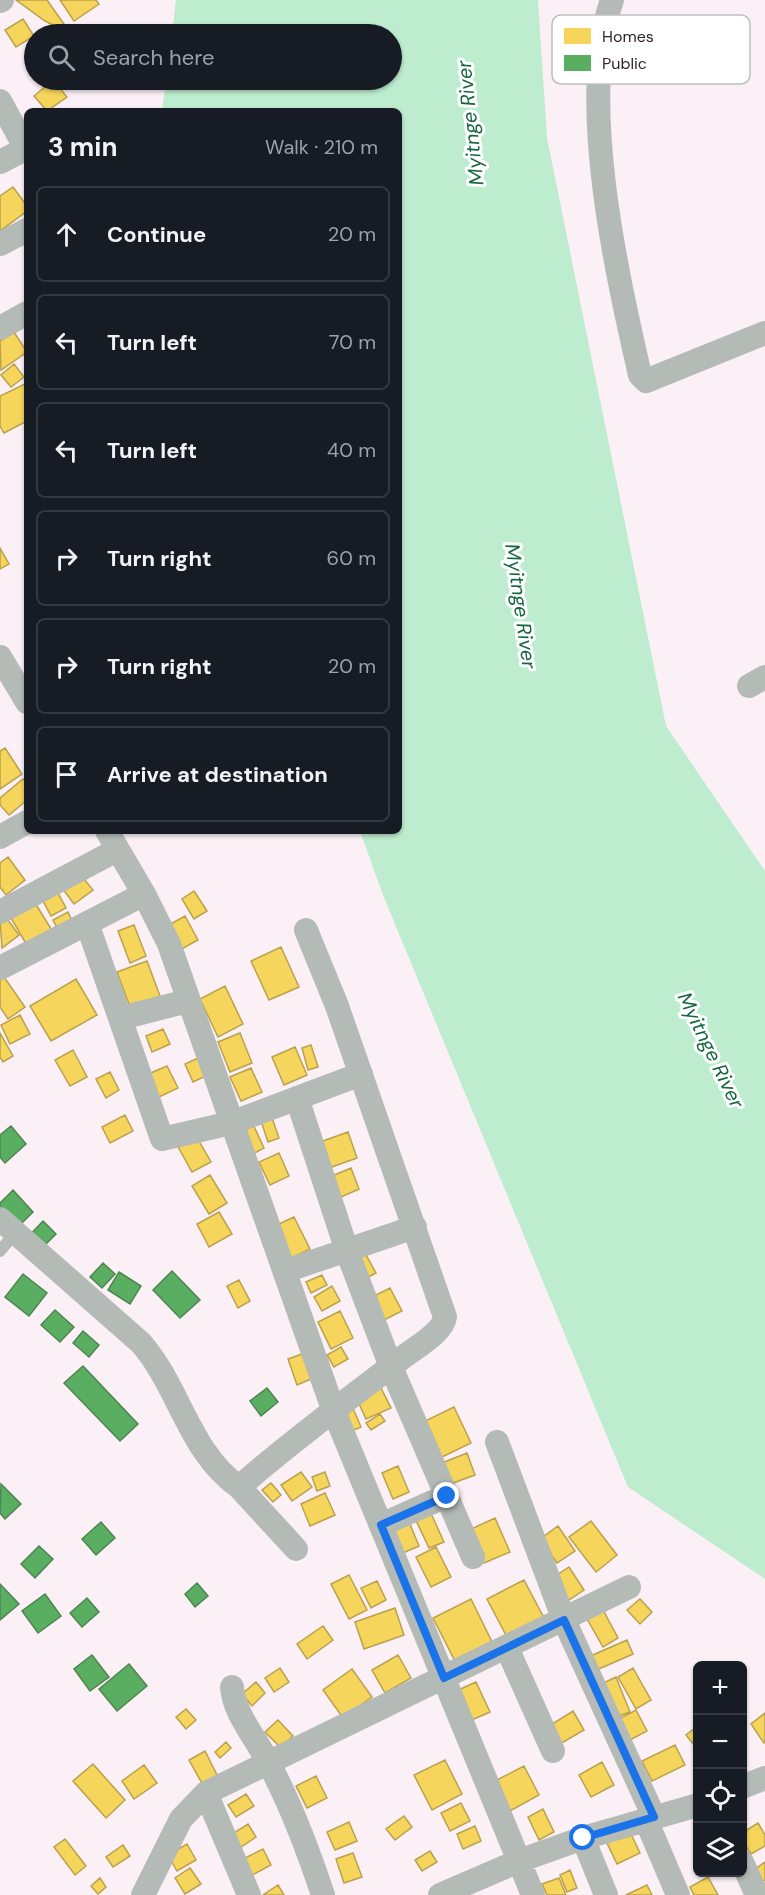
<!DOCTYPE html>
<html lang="en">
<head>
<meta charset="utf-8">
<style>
  body { margin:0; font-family:"DM Sans",sans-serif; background:#242831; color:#f1f3f6 }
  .controls { position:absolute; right:18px; bottom:18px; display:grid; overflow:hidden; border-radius:9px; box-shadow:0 2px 4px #0004 }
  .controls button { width:54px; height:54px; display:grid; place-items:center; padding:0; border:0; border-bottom:2px solid #363941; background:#171b24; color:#f1f3f6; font:30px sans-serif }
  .stop { position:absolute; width:18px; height:18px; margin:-14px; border:4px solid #1a73e8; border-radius:50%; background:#fff }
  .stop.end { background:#1a73e8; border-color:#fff; box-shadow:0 2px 6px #0008 }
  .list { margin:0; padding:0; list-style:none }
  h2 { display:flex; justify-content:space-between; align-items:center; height:78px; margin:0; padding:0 24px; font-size:26px }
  h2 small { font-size:20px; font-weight:400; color:#9ea1a6 }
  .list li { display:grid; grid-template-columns:39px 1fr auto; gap:18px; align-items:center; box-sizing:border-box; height:96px; margin:0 12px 12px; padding:0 12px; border:2px solid #363941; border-radius:9px }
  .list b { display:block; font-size:22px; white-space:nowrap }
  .list em { font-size:20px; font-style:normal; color:#9ea1a6 }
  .icon { flex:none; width:33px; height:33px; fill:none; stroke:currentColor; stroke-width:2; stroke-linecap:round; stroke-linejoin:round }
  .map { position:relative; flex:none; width:765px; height:1895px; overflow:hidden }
  .search { position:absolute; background:#171b24; box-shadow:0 2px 4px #0004; left:24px; top:24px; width:378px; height:66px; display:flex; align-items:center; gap:15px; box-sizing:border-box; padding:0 21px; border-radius:33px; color:#9ea1a6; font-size:22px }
  .panel { position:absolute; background:#171b24; box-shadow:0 2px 4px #0004; left:24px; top:108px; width:378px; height:726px; border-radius:9px }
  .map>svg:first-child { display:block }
  .water { fill:#bdeccf }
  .homes { fill:#f6d55c; stroke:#bba04d; stroke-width:1.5 }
  .public { fill:#5aae61; stroke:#4e8551; stroke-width:1.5 }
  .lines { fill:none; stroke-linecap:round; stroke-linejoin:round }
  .lane { stroke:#b4bbb7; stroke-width:12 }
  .street { stroke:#b4bbb7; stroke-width:24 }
  .route { stroke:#1a73e8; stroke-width:8 }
  .labels { text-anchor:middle; stroke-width:6; stroke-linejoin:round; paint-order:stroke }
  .water-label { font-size:20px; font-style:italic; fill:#156640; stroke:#fff }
  .key { fill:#fff; stroke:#c1bebf; stroke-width:1.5 }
  .key-label { font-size:16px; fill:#31252b }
</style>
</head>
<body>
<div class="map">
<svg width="765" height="1895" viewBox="0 0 765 1895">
  <rect width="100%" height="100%" fill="#faf0f5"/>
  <!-- water -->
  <path class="water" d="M176,0H538L547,138L666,726L765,871V1579L628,1487L383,895L360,831H399V111H162L166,80H392V34H172Z"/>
  <!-- homes -->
  <path class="homes" d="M16,0H47L71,34L45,21Z
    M60,0H96L99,4L74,21Z
    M23,19L34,36L16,47L5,30Z
    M53,80L67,97L47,111L34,96Z
    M13,187L27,206V211L0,231V196Z
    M14,332L27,352L1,370L0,341Z
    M14,364L24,377L11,387L1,375Z
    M27,383V421L4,433L0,426V396Z
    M0,548L9,564L0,569Z
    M5,748L22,774L0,789V751Z
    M23,779L27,783V800L9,815L0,805V798Z
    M8,857L25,880L6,895L0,887V863Z
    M80,874L93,890L74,904L62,888Z
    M57,891L66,908L51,916L42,899Z
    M194,891L207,911L194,919L182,899Z
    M32,898L53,932L28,947L8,913Z
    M68,912L74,925L60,933L53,920Z
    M5,916L19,935L2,948L0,920Z
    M185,916L198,940L178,951L165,927Z
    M134,925L146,956L130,963L118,931Z
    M281,947L299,987L269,1000L251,961Z
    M147,961L160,996L130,1007L117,972Z
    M4,977L25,1007L8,1019L0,1007V980Z
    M76,979L97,1015L51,1041L30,1006Z
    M225,986L243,1024L218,1037L200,999Z
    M20,1015L30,1034L10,1044L1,1025Z
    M163,1029L170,1044L152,1052L146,1036Z
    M0,1033L13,1056L3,1062L0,1057Z
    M240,1033L252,1063L230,1072L218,1042Z
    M311,1045L318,1067L308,1070L302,1048Z
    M295,1047L307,1075L284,1085L272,1057Z
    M73,1050L87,1077L70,1086L55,1060Z
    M198,1058L206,1076L193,1082L185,1064Z
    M167,1066L178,1088L157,1098L146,1075Z
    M251,1068L262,1092L241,1101L230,1077Z
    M110,1072L119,1090L106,1098L96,1079Z
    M125,1115L133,1131L110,1143L102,1127Z
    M271,1115L279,1138L268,1142L260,1118Z
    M251,1120L264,1148L253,1154L239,1126Z
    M348,1132L357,1158L329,1168L320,1142Z
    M195,1134L211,1162L192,1172L177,1145Z
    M279,1153L289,1176L270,1185L259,1162Z
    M351,1168L359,1189L341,1197L332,1176Z
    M210,1175L227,1203L209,1214L192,1186Z
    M219,1212L232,1234L209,1247L197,1224Z
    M294,1217L310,1249L286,1261L270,1228Z
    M365,1253L376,1273L365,1279L354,1259Z
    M322,1275L327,1285L311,1293L306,1282Z
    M239,1280L250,1301L238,1308L227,1286Z
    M332,1286L340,1301L322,1311L314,1297Z
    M390,1288L402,1311L384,1320L372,1297Z
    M340,1311L353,1338L331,1349L318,1322Z
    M341,1347L348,1359L334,1367L327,1355Z
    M302,1354L311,1379L297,1385L288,1359Z
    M379,1384L391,1408L366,1419L355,1395Z
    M352,1406L361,1427L346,1433L336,1413Z
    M454,1407L471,1443L436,1460L419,1424Z
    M380,1414L385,1421L371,1430L366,1423Z
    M467,1453L475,1475L445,1486L437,1465Z
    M398,1466L409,1492L393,1499L382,1473Z
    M301,1472L312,1487L292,1501L281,1485Z
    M325,1472L330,1486L317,1491L312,1477Z
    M271,1483L281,1495L273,1502L262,1490Z
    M325,1493L335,1515L310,1526L301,1504Z
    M428,1507L444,1542L429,1548L413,1514Z
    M407,1517L419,1546L396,1556L384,1527Z
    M495,1518L510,1552L484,1563L469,1530Z
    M591,1521L617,1555L596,1572L569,1537Z
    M558,1526L575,1551L557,1563L540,1539Z
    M436,1547L451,1577L431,1587L416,1557Z
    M569,1567L584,1590L566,1602L551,1579Z
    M349,1575L367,1610L349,1619L331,1584Z
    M524,1580L544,1618L507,1637L487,1599Z
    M377,1581L386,1600L371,1608L361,1588Z
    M471,1599L493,1644L456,1663L433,1618Z
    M640,1599L652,1612L640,1624L627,1610Z
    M395,1608L404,1635L364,1649L355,1622Z
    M602,1608L618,1638L603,1647L586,1617Z
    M323,1626L333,1640L307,1659L297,1644Z
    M627,1640L633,1654L592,1672L586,1658Z
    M398,1655L411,1678L385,1693L372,1670Z
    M280,1668L289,1682L274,1692L265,1678Z
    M633,1668L651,1700L636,1709L618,1677Z
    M352,1669L372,1697L343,1718L323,1690Z
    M616,1677L630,1712L611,1719L597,1686Z
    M256,1682L265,1693L252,1706L242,1694Z
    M476,1682L490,1712L467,1722L454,1692Z
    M186,1709L196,1720L186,1729L176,1717Z
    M636,1710L647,1731L630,1740L619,1719Z
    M573,1711L584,1730L560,1744L549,1726Z
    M765,1713V1742L764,1743L751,1724Z
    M278,1720L293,1736L281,1748L265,1732Z
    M698,1726V1750L686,1735Z
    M226,1742L231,1748L220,1758L215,1752Z
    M675,1745L685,1765L652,1781L642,1761Z
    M205,1751L219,1779L204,1787L189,1760Z
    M445,1760L462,1794L432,1810L414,1775Z
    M602,1762L614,1785L591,1797L579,1775Z
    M93,1764L125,1800L106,1818L73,1781Z
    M144,1765L157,1783L134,1799L122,1781Z
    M524,1766L539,1795L510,1811L495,1781Z
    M316,1776L327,1798L307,1808L296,1786Z
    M246,1794L254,1806L236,1817L228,1805Z
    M461,1803L470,1821L450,1831L441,1813Z
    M543,1809L554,1832L539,1840L528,1817Z
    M404,1816L412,1827L395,1840L386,1829Z
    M349,1822L357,1841L335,1850L327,1832Z
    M758,1823L765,1835V1846L751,1854L742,1840V1833Z
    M248,1824L256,1837L235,1851L226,1838Z
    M475,1826L481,1841L463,1849L457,1834Z
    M630,1832L640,1853L617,1864L607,1843Z
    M65,1839L86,1866L75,1875L54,1847Z
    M187,1844L196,1860L177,1871L168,1855Z
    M123,1845L130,1856L113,1867L106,1857Z
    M263,1849L271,1865L247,1878L239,1861Z
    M430,1851L437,1862L422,1871L415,1860Z
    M353,1853L362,1877L344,1883L336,1859Z
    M765,1862V1880L762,1882L754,1870Z
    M190,1868L201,1884L185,1894L175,1878Z
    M570,1870L577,1888L567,1892L560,1875Z
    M708,1877L718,1895H694L690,1887Z
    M100,1878L106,1887L98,1894L91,1886Z
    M559,1878L566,1895H547L542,1884Z
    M278,1885L284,1895H263Z
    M647,1885L652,1895H626Z"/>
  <!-- public -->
  <path class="public" d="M11,1126L26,1144L5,1163L0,1157V1135Z
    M13,1190L33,1212L18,1227L0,1208V1203Z
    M43,1221L56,1234L39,1251L26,1239Z
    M103,1263L115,1274L102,1288L90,1277Z
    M172,1271L200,1300L180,1318L153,1290Z
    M119,1272L141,1286L130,1304L108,1290Z
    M23,1274L47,1293L29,1316L5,1297Z
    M55,1310L74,1327L60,1342L41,1325Z
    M83,1331L99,1345L89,1357L73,1343Z
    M83,1366L138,1424L120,1441L64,1383Z
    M267,1388L278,1402L261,1416L250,1401Z
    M1,1484L21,1504L5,1519L0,1513Z
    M101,1522L115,1538L96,1555L82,1539Z
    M39,1546L53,1559L35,1578L21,1564Z
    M197,1583L208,1596L195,1607L185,1594Z
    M0,1584L19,1604L0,1620Z
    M45,1594L61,1616L38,1633L22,1611Z
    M87,1598L99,1612L82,1627L70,1613Z
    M92,1655L109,1677L90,1691L74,1669Z
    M129,1664L147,1686L117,1711L99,1689Z"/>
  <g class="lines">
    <!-- lane -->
    <path class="lane" d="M0,1251L15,1233"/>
    <!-- street -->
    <path class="street" d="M612,0C577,99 617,274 640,375L646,381L765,333
      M0,1L2,0
      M0,101L27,151
      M0,162L27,148
      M0,244L27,230
      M0,328L27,313
      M0,657L27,702
      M749,686L765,677
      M107,831L144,894
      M0,837L27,822
      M0,912L117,850
      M87,923L162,1139L231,1123L361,1074
      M0,968L144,894L169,944L333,1409L533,1895
      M121,1018L188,1001
      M297,1098L347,1251L391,1367L473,1557
      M0,1219L141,1343C180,1388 189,1452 239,1487
      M285,1271L415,1227
      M497,1442L564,1620L654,1817
      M381,1525L446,1496
      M296,1549L239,1487C293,1440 350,1398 406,1355C418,1346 443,1332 445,1317L337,1006L306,930
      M507,1648L553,1751
      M232,1687C234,1714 256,1738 268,1762C291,1804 308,1850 323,1895
      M742,1787L765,1778
      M206,1793L249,1895
      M646,1820L678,1895
      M583,1838L606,1895
      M742,1862L757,1895
      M143,1895L181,1819L206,1793L629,1587
      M440,1895L519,1861L583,1838L698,1805"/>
  </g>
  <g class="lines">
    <!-- route -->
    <path class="route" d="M447,1496L381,1525L444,1678L564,1620L654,1817L583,1838"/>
  </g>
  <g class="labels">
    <!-- water labels -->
    <g class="water-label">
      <text transform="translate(470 123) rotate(-96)" y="7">Myitnge River</text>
      <text transform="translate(521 606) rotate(82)" y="7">Myitnge River</text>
      <text transform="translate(711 1050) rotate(64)" y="7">Myitnge River</text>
    </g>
  </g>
  <!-- legend -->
  <rect x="552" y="15" width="198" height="69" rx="9" class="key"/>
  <rect x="564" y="28" width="27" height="16" fill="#f6d55c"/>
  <rect x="564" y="55" width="27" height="16" fill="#5aae61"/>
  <g class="key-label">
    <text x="602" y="42">Homes</text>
    <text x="602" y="69">Public</text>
  </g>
</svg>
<div class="controls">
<button>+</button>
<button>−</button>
<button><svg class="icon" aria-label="locate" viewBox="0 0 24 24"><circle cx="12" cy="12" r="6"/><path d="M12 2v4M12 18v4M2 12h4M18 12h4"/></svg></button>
<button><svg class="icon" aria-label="layers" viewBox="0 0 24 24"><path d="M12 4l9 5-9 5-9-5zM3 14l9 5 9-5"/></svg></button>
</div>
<div class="stop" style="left:583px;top:1838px"></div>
<div class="stop end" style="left:447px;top:1496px"></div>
<div class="search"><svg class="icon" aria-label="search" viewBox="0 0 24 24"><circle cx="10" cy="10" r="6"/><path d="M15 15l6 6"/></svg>Search here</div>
<section class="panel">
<h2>3 min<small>Walk · 210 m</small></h2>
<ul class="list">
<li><svg class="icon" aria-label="ahead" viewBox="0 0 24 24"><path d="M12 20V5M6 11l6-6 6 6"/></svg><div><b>Continue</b></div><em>20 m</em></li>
<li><svg class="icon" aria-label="left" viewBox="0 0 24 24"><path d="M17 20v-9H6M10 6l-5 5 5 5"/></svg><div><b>Turn left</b></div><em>70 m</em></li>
<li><svg class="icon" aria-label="left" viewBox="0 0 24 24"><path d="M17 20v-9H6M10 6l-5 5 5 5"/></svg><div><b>Turn left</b></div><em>40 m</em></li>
<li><svg class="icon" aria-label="right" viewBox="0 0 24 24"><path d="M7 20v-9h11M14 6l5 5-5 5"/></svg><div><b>Turn right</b></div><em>60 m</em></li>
<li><svg class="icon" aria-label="right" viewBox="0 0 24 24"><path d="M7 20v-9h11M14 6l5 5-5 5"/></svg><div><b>Turn right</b></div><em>20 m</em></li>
<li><svg class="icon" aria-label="arrive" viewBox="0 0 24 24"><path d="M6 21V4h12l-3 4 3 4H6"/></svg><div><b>Arrive at destination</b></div></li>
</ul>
</section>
</div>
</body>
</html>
